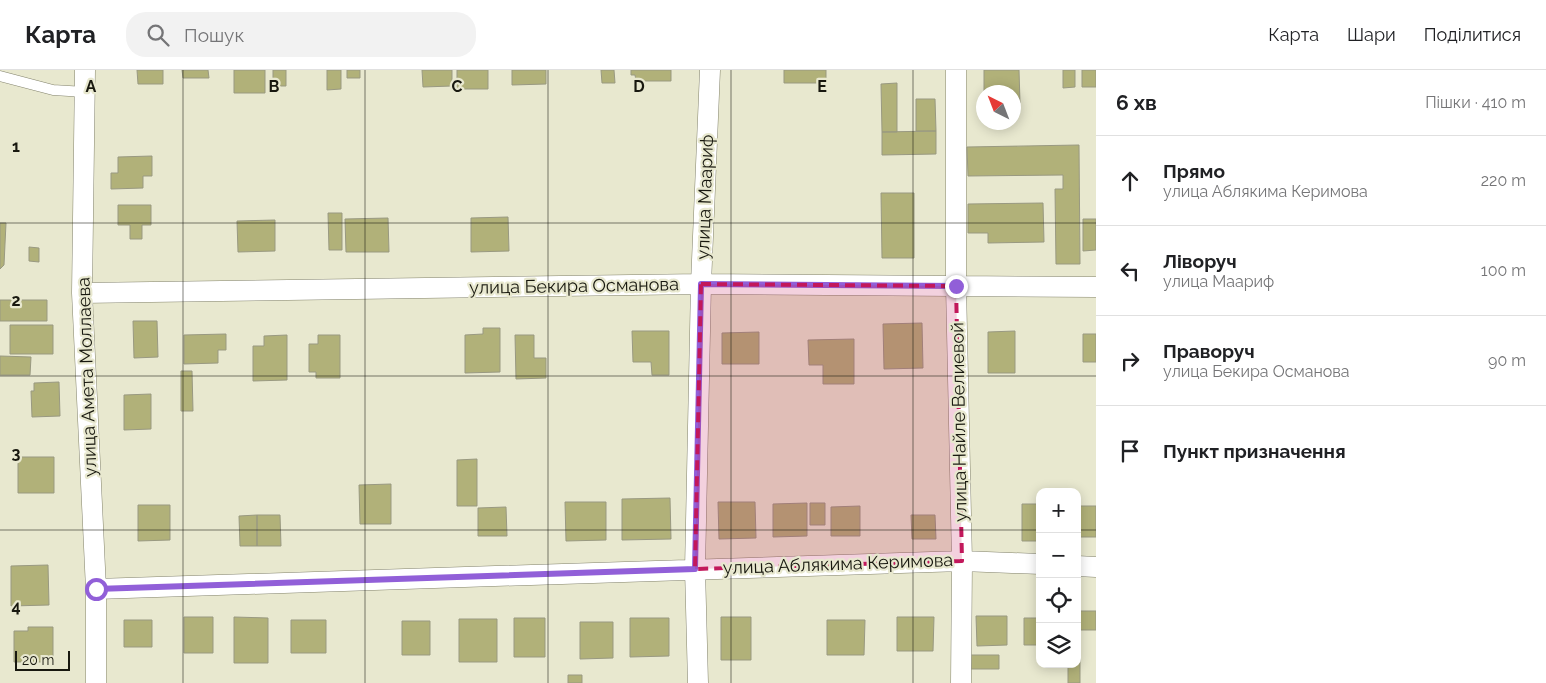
<!DOCTYPE html>
<html lang="uk">
<head>
<meta charset="utf-8">
<style>
  body { margin:0; font-family:Raleway,sans-serif; background:#f2f2f2; color:#202124 }
  .controls { position:absolute; right:15px; bottom:15px; display:grid; overflow:hidden; border-radius:10px; box-shadow:0 2px 12px #0003 }
  .controls button { width:45px; height:45px; display:grid; place-items:center; padding:0; border:0; border-bottom:1px solid #e0e0e0; background:#fff; color:#202124; font:25px sans-serif }
  .compass { position:absolute; left:976px; top:15px; width:45px; height:45px; border-radius:50%; background:#fff; box-shadow:0 2px 12px #0003; rotate:318deg }
  .scale { position:absolute; left:15px; bottom:12px; width:55px; box-sizing:border-box; padding-left:5px; border:2px solid #18180f; border-top:0; font-size:14px; line-height:18px; white-space:nowrap; color:#18180f; -webkit-text-stroke:4px #e8e8cf; paint-order:stroke }
  .stop { position:absolute; width:15px; height:15px; margin:-11px; border:4px solid #915fd8; border-radius:50%; background:#fff }
  .stop.end { background:#915fd8; border-color:#fff; box-shadow:0 1px 5px #0008 }
  .list { margin:0; padding:0; list-style:none }
  h2 { display:flex; justify-content:space-between; align-items:center; height:65px; margin:0; padding:0 20px; font-size:21px }
  h2 small { font-size:16px; font-weight:400; color:#757577 }
  .list li { display:grid; grid-template-columns:32px 1fr auto; gap:15px; align-items:center; box-sizing:border-box; height:90px; padding:0 20px; border-top:1px solid #e0e0e0 }
  .list b { display:block; font-size:19px; white-space:nowrap }
  .list p { margin:0; font-size:16px; white-space:nowrap; color:#757577 }
  .list em { font-size:16px; font-style:normal; color:#757577 }
  .icon { flex:none; width:28px; height:28px; fill:none; stroke:currentColor; stroke-width:2; stroke-linecap:round; stroke-linejoin:round }
  .map { position:relative; flex:none; width:1096px; height:613px; overflow:hidden }
  header { display:flex; align-items:center; gap:30px; box-sizing:border-box; height:70px; padding:0 25px; background:#fff; border-bottom:1px solid #e0e0e0 }
  header strong { font-size:24px }
  nav { display:flex; gap:28px; margin-inline-start:auto; font-size:18px }
  .search { width:350px; height:45px; background:#f2f2f2; display:flex; align-items:center; gap:12px; box-sizing:border-box; padding:0 18px; border-radius:20px; color:#757577; font-size:19px }
  main { display:flex }
  aside { flex:1; background:#fff }
  .map>svg:first-child { display:block }
  .building { fill:#b1b179; stroke:#999981 }
  .lines { fill:none; stroke-linecap:round; stroke-linejoin:round }
  .lane-casing { stroke:#83836c; stroke-width:11 }
  .street-casing { stroke:#83836c; stroke-width:21 }
  .lane { stroke:#fff; stroke-width:10 }
  .street { stroke:#fff; stroke-width:20 }
  .route { stroke:#915fd8; stroke-width:6 }
  .marked { fill:#c2185b; fill-opacity:0.2; stroke:#c2185b; stroke-width:4; stroke-dasharray:10 6; stroke-linejoin:round }
  .grid { fill:none; stroke:#18180f; stroke-width:1; stroke-opacity:0.55 }
  .labels { text-anchor:middle; stroke-width:4.5; stroke-linejoin:round; paint-order:stroke }
  .street-label { font-size:18px; fill:#18180f; stroke:#e8e8cf }
  .grid-label { font-size:16px; text-anchor:middle; font-weight:bold; fill:#18180f; stroke:#e8e8cf; stroke-width:4.5; stroke-linejoin:round; paint-order:stroke }
</style>
</head>
<body>
<header>
<strong>Карта</strong>
<div class="search"><svg class="icon" aria-label="search" viewBox="0 0 24 24"><circle cx="10" cy="10" r="6"/><path d="M15 15l6 6"/></svg>Пошук</div>
<nav><a>Карта</a><a>Шари</a><a>Поділитися</a></nav>
</header>
<main>
<div class="map">
<svg width="1096" height="613" viewBox="0 0 1096 613">
  <rect width="100%" height="100%" fill="#e8e8cf"/>
  <!-- building -->
  <path class="building" d="M137,0H163V14H138Z
    M182,0H208L209,8H183Z
    M234,0H265V23H234Z
    M273,0H286V16H273Z
    M327,0H341V19L327,20Z
    M347,0H360V8H347Z
    M422,0H452V16L423,17Z
    M457,0H488V19H457Z
    M512,0H546V14L512,15Z
    M601,0H614L615,13H602Z
    M631,0H671V11H636L635,5H631Z
    M784,0H826V13H784Z
    M984,0H1019L1020,33L1014,34V22H984Z
    M1063,0H1075V17L1063,18Z
    M1082,0H1096V17H1082Z
    M897,13V62H882L881,14Z
    M916,29H935L936,61H916Z
    M936,61V84L882,85V62Z
    M1079,75L1080,194H1056L1055,119H1063V105L968,106L967,77Z
    M152,86V106H143V118L111,119V103H118V87Z
    M881,123H914V188H882Z
    M1043,133L1044,172L988,173V163H968V134Z
    M118,135H151V155H142V169H130V155H118Z
    M328,143H342V180H329Z
    M508,147L509,181L471,182V148Z
    M388,148L389,182H346L345,149Z
    M1083,149H1096V180L1083,181Z
    M275,150V181L238,182L237,151Z
    M0,153H6L4,195L0,199Z
    M29,177L39,178V192L29,191Z
    M0,230H47V251H0Z
    M133,251H157L158,287L134,288Z
    M922,253L923,298L884,299L883,254Z
    M10,255H53V284H10Z
    M483,258H500V302L465,303V265L483,264Z
    M632,261H669V305H652L651,292H633Z
    M1015,261V303H988V262Z
    M759,262V294H722V263Z
    M226,264V280H218V293L184,294V265Z
    M1083,264H1096V292H1083Z
    M287,265V310L253,311V276H264V266Z
    M318,265H340V308H316V302H309V274H318Z
    M515,265H534V288H546V308L516,309Z
    M854,269V314H823V295H809L808,270Z
    M0,286L31,287L30,305H0Z
    M181,301H192L193,341H181Z
    M59,312L60,346L32,347L31,321H34V313Z
    M151,324V359L124,360V325Z
    M18,387H54V423H18Z
    M477,389V436H457V390Z
    M391,414V454H360L359,415Z
    M670,428L671,469L622,470V429Z
    M565,432H606V470L566,471Z
    M718,432H755L756,468L719,469Z
    M807,433V466L773,467V434Z
    M810,433H825V455H810Z
    M1022,434H1040V471H1022Z
    M138,435H170V470L138,471Z
    M860,436V466H831V437Z
    M1080,436H1096V467H1080Z
    M506,437L507,466H478V438Z
    M257,445V476H240L239,446Z
    M257,445H280L281,476H257Z
    M911,445H935L936,469H912Z
    M48,495L49,535L11,536V496Z
    M1079,541H1096V560H1079Z
    M976,546H1007V575L977,576Z
    M184,547H213V583H184Z
    M234,547L268,548V593H234Z
    M721,547H751V590H721Z
    M897,547H934L933,581H897Z
    M514,548H545V587H514Z
    M630,548H669V586L630,587Z
    M1024,548H1040V575H1024Z
    M459,549H497V592H459Z
    M124,550H152V577H124Z
    M291,550H326V583H291Z
    M827,550H865L864,585H827Z
    M402,551H430V585H402Z
    M580,552H613V588L580,589Z
    M28,557H53V592H14V561H28Z
    M971,585H999V599H971Z
    M1077,585H1080V613H1068V594H1077Z
    M568,605H582V613H568Z"/>
  <g class="lines">
    <!-- lane casing -->
    <g class="lane-casing">
      <path id="lane" d="M0,6L53,20L85,22"/>
    </g>
    <!-- street casing -->
    <g class="street-casing">
      <path id="street" d="M85,0L82,223L96,519V613
        M956,0V216L962,491L961,613
        M82,223L701,214L1096,217
        M1077,496L1096,497
        M96,519L962,491L1040,494
        M698,613L695,499L701,214L710,0"/>
    </g>
    <!-- lane -->
    <use href="#lane" class="lane"/>
    <!-- street -->
    <use href="#street" class="street"/>
  </g>
  <g class="lines">
    <!-- route -->
    <path class="route" d="M96,519L695,499L701,214L956,216"/>
  </g>
  <!-- marked area -->
  <path class="marked" d="M701,214L956,216L962,491L695,499Z"/>
  <!-- grid -->
  <path class="grid" d="M183,0V613M365,0V613M548,0V613M731,0V613M913,0V613M0,153H1096M0,306H1096M0,460H1040M1077,460H1096"/>
  <g class="labels">
    <!-- street labels -->
    <g class="street-label">
      <text transform="translate(705 127) rotate(-88)" y="6">улица Маариф</text>
      <text transform="translate(574 216) rotate(-1)" y="6">улица Бекира Османова</text>
      <text transform="translate(87 307) rotate(-92)" y="6">улица Амета Моллаева</text>
      <text transform="translate(959 352) rotate(-91)" y="6">улица Найле Велиевой</text>
      <text transform="translate(838 494) rotate(-2)" y="6">улица Аблякима Керимова</text>
    </g>
  </g>
  <g class="grid-label">
    <text x="91" y="22">A</text>
    <text x="274" y="22">B</text>
    <text x="457" y="22">C</text>
    <text x="639" y="22">D</text>
    <text x="822" y="22">E</text>
    <text x="16" y="82">1</text>
    <text x="16" y="236">2</text>
    <text x="16" y="389">3</text>
    <text x="16" y="542">4</text>
  </g>
</svg>
<div class="controls">
<button>+</button>
<button>−</button>
<button><svg class="icon" aria-label="locate" viewBox="0 0 24 24"><circle cx="12" cy="12" r="6"/><path d="M12 2v4M12 18v4M2 12h4M18 12h4"/></svg></button>
<button><svg class="icon" aria-label="layers" viewBox="0 0 24 24"><path d="M12 4l9 5-9 5-9-5zM3 14l9 5 9-5"/></svg></button>
</div>
<svg class="compass" viewBox="-18 -18 36 36"><path d="M0-13l5 13h-10z" fill="#e53935"/><path d="M0 13l5-13h-10z" fill="#757577"/></svg>
<div class="scale">20 m</div>
<div class="stop" style="left:96px;top:519px"></div>
<div class="stop end" style="left:956px;top:216px"></div>
</div>
<aside>
<h2>6 хв<small>Пішки · 410 m</small></h2>
<ul class="list">
<li><svg class="icon" aria-label="ahead" viewBox="0 0 24 24"><path d="M12 20V5M6 11l6-6 6 6"/></svg><div><b>Прямо</b><p>улица Аблякима Керимова</p></div><em>220 m</em></li>
<li><svg class="icon" aria-label="left" viewBox="0 0 24 24"><path d="M17 20v-9H6M10 6l-5 5 5 5"/></svg><div><b>Ліворуч</b><p>улица Маариф</p></div><em>100 m</em></li>
<li><svg class="icon" aria-label="right" viewBox="0 0 24 24"><path d="M7 20v-9h11M14 6l5 5-5 5"/></svg><div><b>Праворуч</b><p>улица Бекира Османова</p></div><em>90 m</em></li>
<li><svg class="icon" aria-label="arrive" viewBox="0 0 24 24"><path d="M6 21V4h12l-3 4 3 4H6"/></svg><div><b>Пункт призначення</b></div></li>
</ul>
</aside>
</main>
</body>
</html>
